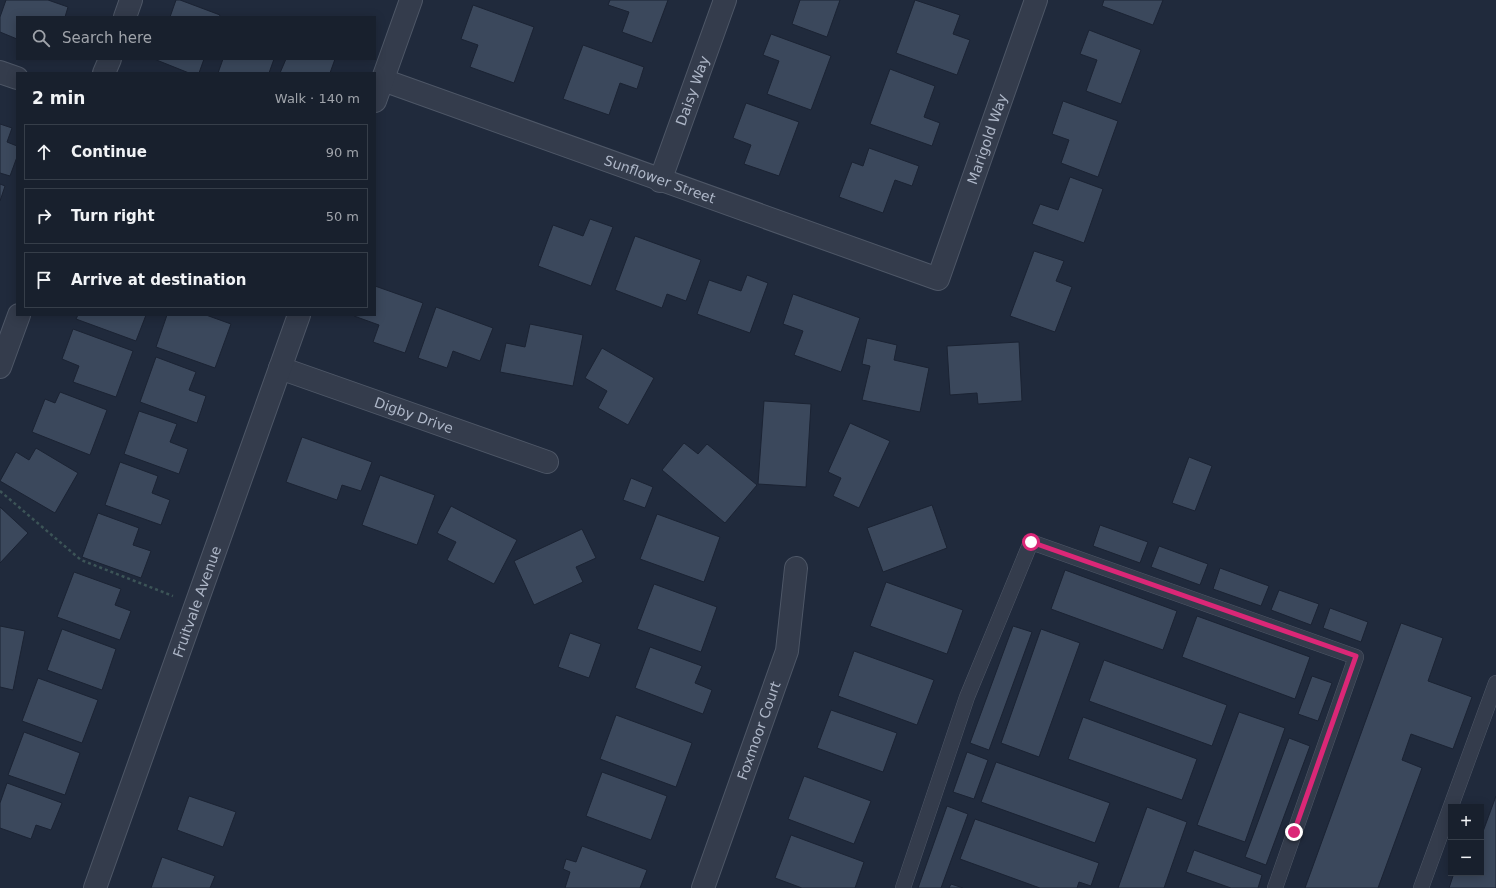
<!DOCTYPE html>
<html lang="en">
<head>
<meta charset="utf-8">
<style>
  body { margin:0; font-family:"DejaVu Sans",sans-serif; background:#252d39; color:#f1f3f6 }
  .controls { position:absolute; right:12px; bottom:12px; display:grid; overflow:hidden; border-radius:0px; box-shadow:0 2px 10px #0003 }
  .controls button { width:36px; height:36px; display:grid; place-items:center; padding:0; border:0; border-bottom:1px solid #363e49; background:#18202d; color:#f1f3f6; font:20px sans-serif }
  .stop { position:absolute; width:12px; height:12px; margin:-9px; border:3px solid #db2777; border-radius:50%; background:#fff }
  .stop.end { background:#db2777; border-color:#fff; box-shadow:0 1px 4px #0008 }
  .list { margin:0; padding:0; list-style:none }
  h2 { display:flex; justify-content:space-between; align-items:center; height:52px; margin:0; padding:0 16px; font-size:17px }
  h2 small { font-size:13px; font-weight:400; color:#9fa3aa }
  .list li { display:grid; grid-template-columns:26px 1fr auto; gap:12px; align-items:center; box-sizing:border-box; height:56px; margin:0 8px 8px; padding:0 8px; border:1px solid #363e49; border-radius:0px }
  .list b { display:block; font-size:15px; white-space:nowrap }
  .list em { font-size:13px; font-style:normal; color:#9fa3aa }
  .icon { flex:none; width:22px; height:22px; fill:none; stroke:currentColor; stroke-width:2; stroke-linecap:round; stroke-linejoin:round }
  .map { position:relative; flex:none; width:1496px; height:888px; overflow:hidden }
  .search { position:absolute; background:#18202d; box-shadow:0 2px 10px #0003; left:16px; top:16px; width:360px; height:44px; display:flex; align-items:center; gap:10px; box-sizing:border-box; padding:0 14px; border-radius:0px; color:#9fa3aa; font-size:15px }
  .panel { position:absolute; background:#18202d; box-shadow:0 2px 10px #0003; left:16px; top:72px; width:360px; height:244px; border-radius:0px }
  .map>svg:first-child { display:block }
  .building { fill:#3b485c; stroke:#1b2333 }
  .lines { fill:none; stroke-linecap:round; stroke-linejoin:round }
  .service-casing { stroke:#4e5767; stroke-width:16 }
  .minor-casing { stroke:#4e5767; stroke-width:24 }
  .path { stroke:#3c5457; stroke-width:2.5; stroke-dasharray:3 3; stroke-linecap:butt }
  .service { stroke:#343c4c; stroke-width:15 }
  .minor { stroke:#343c4c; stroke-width:22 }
  .route { stroke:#db2777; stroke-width:5 }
  .labels { text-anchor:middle; stroke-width:4; stroke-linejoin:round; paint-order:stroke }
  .street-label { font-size:14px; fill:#aeb7c8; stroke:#192231 }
</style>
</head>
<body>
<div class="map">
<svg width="1496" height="888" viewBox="0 0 1496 888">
  <rect width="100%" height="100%" fill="#202a3c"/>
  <!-- building -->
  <path class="building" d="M6,0H48L68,7L65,17H17V39L0,32V17Z
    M176,0H180L220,15L219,17H170Z
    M610,0H668L652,43L622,32L629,12L608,5Z
    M800,0H840L827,37L792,24Z
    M915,0L960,15L953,34L970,40L957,75L896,53Z
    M1104,0H1163L1153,25L1102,6Z
    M473,5L534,27L514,83L470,67L478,45L461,39Z
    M1089,30L1141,50L1121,104L1086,91L1097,60L1080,54Z
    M771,34L831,56L811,110L767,94L779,61L763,55Z
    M583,45L644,67L637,89L620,83L609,115L563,99Z
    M154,59H204L199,73H189Z
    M223,59H274L269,73H218Z
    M286,59H335L330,73H280Z
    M890,69L935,86L924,117L940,123L932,146L870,124Z
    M1063,101L1118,121L1098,177L1061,163L1069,140L1052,134Z
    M746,103L799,122L779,176L744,164L751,145L733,138Z
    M0,124L12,128L7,142L17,146V157L10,176L0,173Z
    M869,148L919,166L912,186L895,180L883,213L839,197L852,162L863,166Z
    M1070,177L1103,189L1084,243L1032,224L1040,204L1058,210Z
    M0,184L5,186L0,201Z
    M590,219L613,227L591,286L538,266L553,225L583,236Z
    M635,236L701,260L686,301L667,294L662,308L615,290Z
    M1034,251L1064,261L1056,281L1072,287L1055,332L1010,316Z
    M747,275L768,283L750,333L697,314L709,280L741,291Z
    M375,286L423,303L405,353L373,342L379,325L354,316L375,315Z
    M793,294L860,318L841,372L794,355L803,331L783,324Z
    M436,307L493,328L480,361L453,351L447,368L418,358Z
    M78,315H146L136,341L76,319Z
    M167,315H206L231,324L215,368L156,347Z
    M530,324L583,335L573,386L500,372L506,343L525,347Z
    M73,329L133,351L116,397L73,382L79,366L62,359Z
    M867,338L897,345L894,360L929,368L920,412L862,400L870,366L862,364Z
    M1019,342L1022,401L978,404L977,393L950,395L947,346Z
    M602,348L654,378L628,425L598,408L607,391L585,378Z
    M156,357L196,372L189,390L206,396L197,423L140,402Z
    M60,392L107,410L90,455L32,432L45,399L55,403Z
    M764,401L811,404L806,487L758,484Z
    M139,411L177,424L170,442L188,449L179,474L124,454Z
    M850,423L890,441L859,508L833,496L841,478L828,472Z
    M302,437L372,462L361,491L342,485L337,500L286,482Z
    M684,443L698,454L707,444L757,485L725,523L662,470Z
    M36,448L78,473L55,513L0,481L16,452L29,460Z
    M1189,457L1212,466L1195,511L1172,503Z
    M120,462L158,476L152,493L170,500L161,525L105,505Z
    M380,475L435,495L417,545L362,525Z
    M631,478L653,487L645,508L623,500Z
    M932,505L947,548L883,572L867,528Z
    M451,506L517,540L494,584L447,560L456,542L437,533Z
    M0,507L28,533L0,563Z
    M98,513L139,528L133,545L151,551L141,578L82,557Z
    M657,514L720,537L704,582L640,559Z
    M1100,525L1148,542L1140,563L1093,546Z
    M582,529L596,558L576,567L583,582L534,605L514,561Z
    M1159,546L1208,564L1200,585L1151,567Z
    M1220,568L1269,586L1261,606L1213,589Z
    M1065,570L1177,611L1163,650L1051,609Z
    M74,572L121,589L115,605L131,611L120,640L57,617Z
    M886,582L963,610L947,654L870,626Z
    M654,584L717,607L701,652L637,629Z
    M1279,590L1319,604L1311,625L1271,610Z
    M1330,608L1368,622L1361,642L1323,628Z
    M1197,616L1310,657L1295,699L1182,657Z
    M1401,623L1443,638L1428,681L1472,697L1453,749L1411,734L1402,760L1422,768L1378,888H1305Z
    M0,626L25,631L13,690L0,687Z
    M1013,626L1032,632L989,750L970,743Z
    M62,629L116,649L102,690L47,670Z
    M1041,629L1080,643L1039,757L1001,743Z
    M570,633L601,644L589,678L558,667Z
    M650,647L702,666L695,683L712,690L703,714L635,688Z
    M854,651L934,680L917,725L838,696Z
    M1104,660L1227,705L1212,746L1089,701Z
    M1312,676L1332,683L1318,721L1298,714Z
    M38,678L98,700L82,743L22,721Z
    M831,710L897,733L883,772L817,748Z
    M1239,712L1285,728L1245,842L1197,825Z
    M616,715L692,743L676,787L600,759Z
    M1083,717L1197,759L1182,800L1068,759Z
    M24,732L80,753L65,795L8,775Z
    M1289,738L1310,746L1266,865L1245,857Z
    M967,752L988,760L974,799L953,792Z
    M996,762L1110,803L1095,843L981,802Z
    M602,772L667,796L651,840L586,816Z
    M804,776L871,801L854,844L788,819Z
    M7,783L62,803L51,830L36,825L31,839L0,828V803Z
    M189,796L236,812L223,847L177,830Z
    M1496,796V888H1449L1454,873H1481V837Z
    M947,806L968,814L941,888H918Z
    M1147,807L1187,822L1164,888H1118Z
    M975,819L1099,863L1091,886L1079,882L1077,888H1040L960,859Z
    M791,835L864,862L855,888H802L775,878Z
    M582,846L647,870L640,888H565L570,872L563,869L566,859L576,862Z
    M1194,850L1262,875L1258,888H1231L1186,872Z
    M162,857L215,876L210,888H151Z
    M951,884L963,888H949Z"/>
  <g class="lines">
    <!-- service casing -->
    <g class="service-casing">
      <path id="service" d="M903,888L967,697L1031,542L1356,657L1275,888
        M1421,888L1496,683"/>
    </g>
    <!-- minor casing -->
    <g class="minor-casing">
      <g id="minor">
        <path d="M125,17L131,0"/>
        <path d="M0,72L17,78"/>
        <path d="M104,73L110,59"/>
        <path id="s1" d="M383,80L938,279L1036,0"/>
        <path d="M375,101L411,0"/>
        <path id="s2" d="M660,181L725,0"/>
        <path d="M0,367L19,315"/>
        <path id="s3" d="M280,368L547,462"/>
        <path id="s4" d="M95,888L299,315"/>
        <path id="s5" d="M703,888L787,651L796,568"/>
      </g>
    </g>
    <!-- path -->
    <path class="path" d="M0,491L81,560L173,596"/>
    <!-- service -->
    <use href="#service" class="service"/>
    <!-- minor -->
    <use href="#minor" class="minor"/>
  </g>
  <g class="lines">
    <!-- route -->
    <path class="route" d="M1031,542L1356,656L1294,832"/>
  </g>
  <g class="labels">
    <!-- street labels -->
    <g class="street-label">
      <text dy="5" stroke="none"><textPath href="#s2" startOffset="96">Daisy Way</textPath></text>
      <text dy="5" stroke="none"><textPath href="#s1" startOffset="738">Marigold Way</textPath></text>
      <text dy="5" stroke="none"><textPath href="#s1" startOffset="294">Sunflower Street</textPath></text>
      <text dy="5" stroke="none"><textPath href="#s3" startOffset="142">Digby Drive</textPath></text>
      <text dy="5" stroke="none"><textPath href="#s4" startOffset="304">Fruitvale Avenue</textPath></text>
      <text dy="5" stroke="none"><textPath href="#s5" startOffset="167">Foxmoor Court</textPath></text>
    </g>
  </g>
</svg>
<div class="controls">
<button>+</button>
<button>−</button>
</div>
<div class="stop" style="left:1031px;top:542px"></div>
<div class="stop end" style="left:1294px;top:832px"></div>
<div class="search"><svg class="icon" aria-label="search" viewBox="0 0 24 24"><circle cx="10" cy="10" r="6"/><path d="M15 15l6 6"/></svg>Search here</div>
<section class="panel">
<h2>2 min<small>Walk · 140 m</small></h2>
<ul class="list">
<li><svg class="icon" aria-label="ahead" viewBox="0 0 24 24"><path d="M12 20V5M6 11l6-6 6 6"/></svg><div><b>Continue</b></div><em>90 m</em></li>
<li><svg class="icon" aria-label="right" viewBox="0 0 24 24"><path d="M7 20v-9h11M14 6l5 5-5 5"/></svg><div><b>Turn right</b></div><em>50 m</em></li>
<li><svg class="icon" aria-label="arrive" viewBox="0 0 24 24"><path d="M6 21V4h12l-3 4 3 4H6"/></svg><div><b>Arrive at destination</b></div></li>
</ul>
</section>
</div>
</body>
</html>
